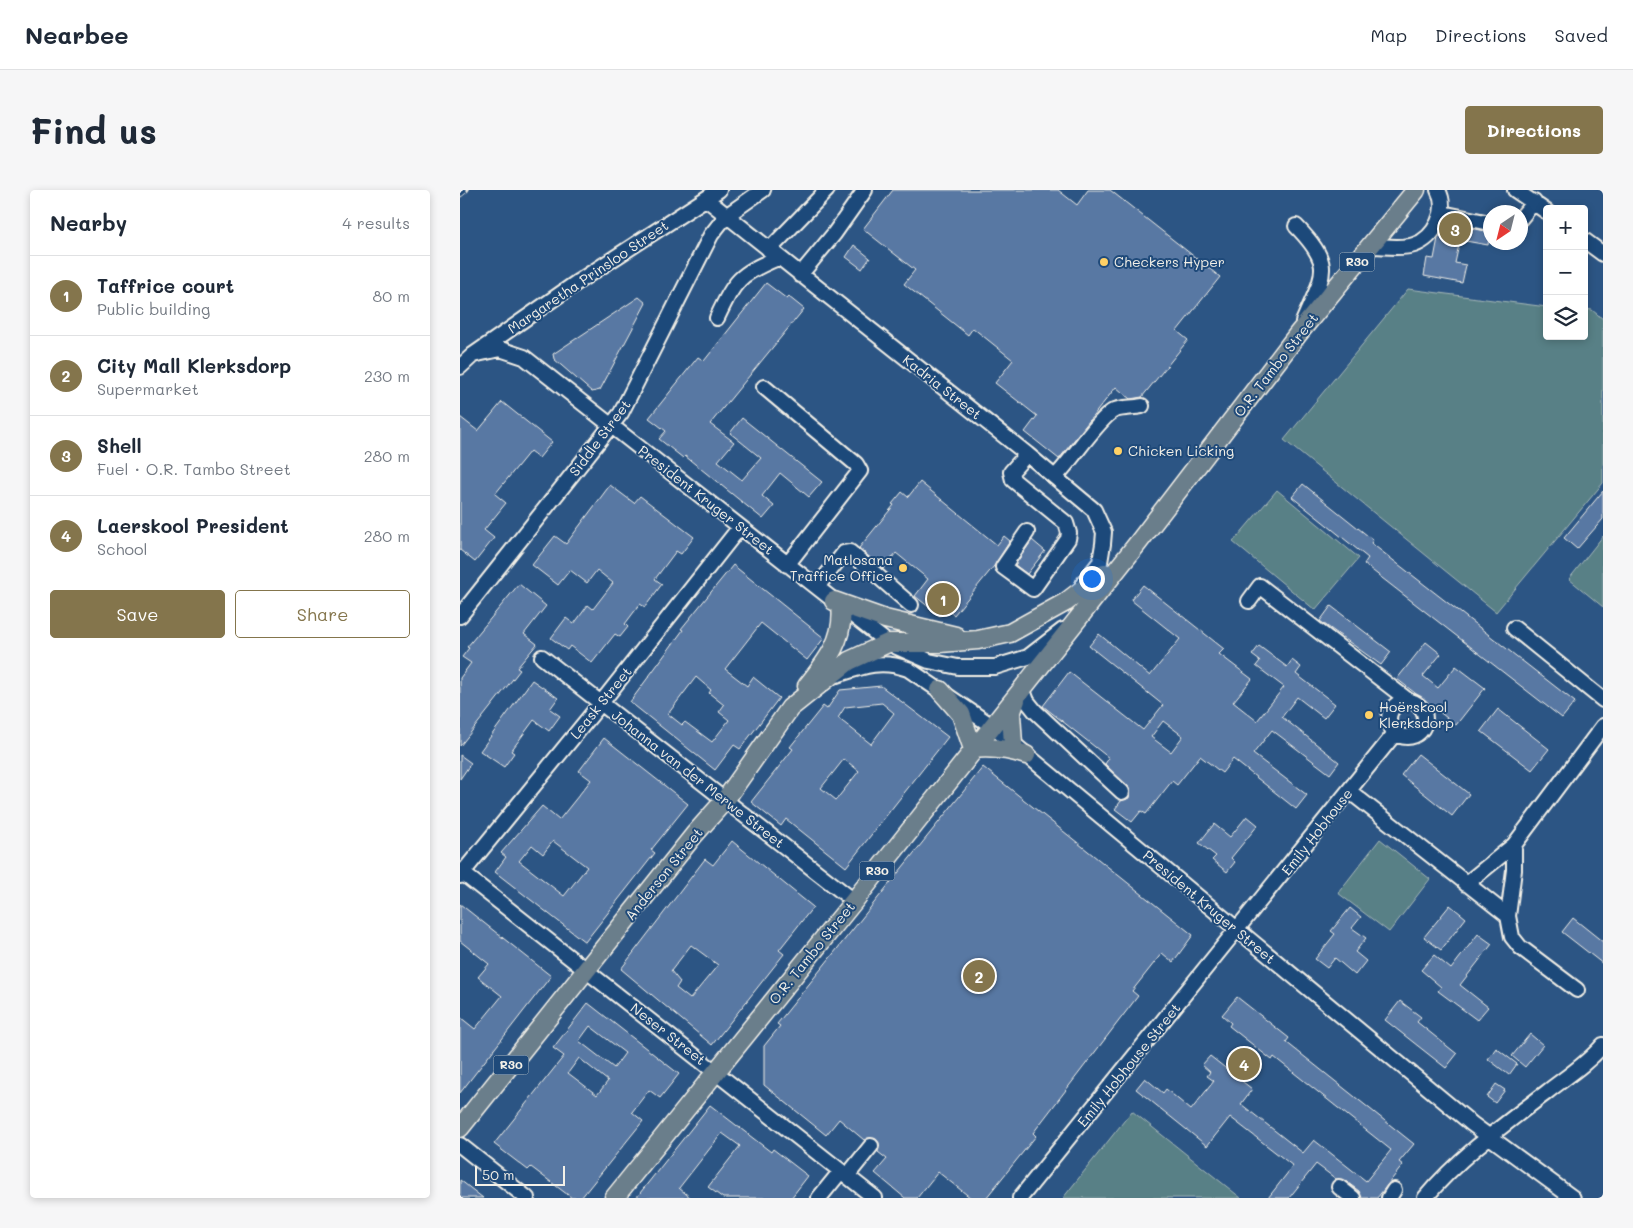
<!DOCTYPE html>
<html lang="en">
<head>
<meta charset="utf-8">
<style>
  body { margin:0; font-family:Mali,sans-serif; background:#f6f6f7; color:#1f2937 }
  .controls { position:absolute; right:15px; top:15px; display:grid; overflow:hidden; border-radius:5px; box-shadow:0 2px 8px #0003 }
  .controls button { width:45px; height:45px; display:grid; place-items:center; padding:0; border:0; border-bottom:1px solid #e0e1e3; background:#fff; color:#1f2937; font:25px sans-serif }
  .compass { position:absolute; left:1023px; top:15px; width:45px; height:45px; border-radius:50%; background:#fff; box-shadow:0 2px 8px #0003; rotate:215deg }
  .scale { position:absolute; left:15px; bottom:12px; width:90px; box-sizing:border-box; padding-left:5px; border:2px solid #f4f1e8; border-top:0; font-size:14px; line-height:18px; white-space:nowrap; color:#f4f1e8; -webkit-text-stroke:4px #1f4a7a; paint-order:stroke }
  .you { position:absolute; left:631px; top:388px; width:18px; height:18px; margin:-12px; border:4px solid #fff; border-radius:50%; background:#1a73e8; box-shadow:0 0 0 8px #1a73e833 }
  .badge { display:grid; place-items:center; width:32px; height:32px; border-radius:50%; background:#84754c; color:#fff; font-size:16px; font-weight:700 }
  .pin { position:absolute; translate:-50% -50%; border:2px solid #fff; box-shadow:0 1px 5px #0006 }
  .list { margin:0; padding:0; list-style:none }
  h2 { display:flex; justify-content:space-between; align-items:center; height:65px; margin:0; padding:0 20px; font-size:21px }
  h2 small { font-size:16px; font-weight:400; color:#747a83 }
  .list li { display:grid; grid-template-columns:32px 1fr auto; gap:15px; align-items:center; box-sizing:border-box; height:80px; padding:0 20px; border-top:1px solid #e0e1e3 }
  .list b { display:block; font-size:19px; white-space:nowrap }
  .list p { margin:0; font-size:16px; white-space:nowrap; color:#747a83 }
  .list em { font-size:16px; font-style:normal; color:#747a83 }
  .actions { display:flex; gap:10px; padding:15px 20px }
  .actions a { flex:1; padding:11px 0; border:1px solid #84754c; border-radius:5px; text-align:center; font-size:18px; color:#84754c }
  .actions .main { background:#84754c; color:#fff }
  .icon { flex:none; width:28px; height:28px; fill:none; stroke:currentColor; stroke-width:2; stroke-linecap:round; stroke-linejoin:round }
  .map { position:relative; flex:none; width:1143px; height:1008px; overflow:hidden; border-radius:5px }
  header { display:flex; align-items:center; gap:30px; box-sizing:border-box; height:70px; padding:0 25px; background:#fff; border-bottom:1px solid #e0e1e3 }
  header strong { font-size:24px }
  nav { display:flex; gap:28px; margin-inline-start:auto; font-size:18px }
  .intro { display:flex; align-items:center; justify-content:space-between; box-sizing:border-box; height:120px; padding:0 30px }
  h1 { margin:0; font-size:35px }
  .button { padding:12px 22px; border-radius:5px; background:#84754c; color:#fff; font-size:18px; font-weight:700 }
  main { display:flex; gap:30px; padding:0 30px }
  aside { flex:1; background:#fff; border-radius:5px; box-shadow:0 2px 8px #0003 }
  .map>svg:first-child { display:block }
  .green { fill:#598086; stroke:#a6b8b7 }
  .building { fill:#5978a3; stroke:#f4f1e8; fill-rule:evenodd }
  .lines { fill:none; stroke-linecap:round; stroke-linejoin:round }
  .minor-casing { stroke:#f4f1e8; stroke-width:18 }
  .major-casing { stroke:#f4f1e8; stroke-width:21 }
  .minor { stroke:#1f4a7a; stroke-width:14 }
  .major { stroke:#6b7e8b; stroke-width:18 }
  .rail-casing { stroke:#f4f1e8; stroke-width:5.5 }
  .rail { stroke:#1f4a7a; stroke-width:4; stroke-dasharray:11; stroke-linecap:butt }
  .poi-dot { fill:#ffd166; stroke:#1f4a7a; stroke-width:2 }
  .labels { text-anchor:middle; stroke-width:4; stroke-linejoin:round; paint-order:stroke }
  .shield { fill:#1f4a7a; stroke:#b4bfc7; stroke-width:1 }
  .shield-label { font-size:12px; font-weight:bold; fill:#f4f1e8 }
  .poi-label { font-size:14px; fill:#f4f1e8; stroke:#1f4a7a; text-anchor:start }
  .street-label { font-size:14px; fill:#f4f1e8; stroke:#1f4a7a }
</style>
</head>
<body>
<header>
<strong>Nearbee</strong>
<nav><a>Map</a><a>Directions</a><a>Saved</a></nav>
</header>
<div class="intro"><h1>Find us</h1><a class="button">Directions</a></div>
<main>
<aside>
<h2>Nearby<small>4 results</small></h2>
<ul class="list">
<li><span class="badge">1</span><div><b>Taffrice court</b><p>Public building</p></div><em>80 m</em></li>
<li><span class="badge">2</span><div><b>City Mall Klerksdorp</b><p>Supermarket</p></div><em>230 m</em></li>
<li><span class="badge">3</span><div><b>Shell</b><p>Fuel · O.R. Tambo Street</p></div><em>280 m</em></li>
<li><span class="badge">4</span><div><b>Laerskool President</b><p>School</p></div><em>280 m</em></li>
</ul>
<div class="actions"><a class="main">Save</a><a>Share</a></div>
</aside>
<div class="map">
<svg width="1143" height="1008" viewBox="0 0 1143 1008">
  <rect width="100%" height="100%" fill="#2c5584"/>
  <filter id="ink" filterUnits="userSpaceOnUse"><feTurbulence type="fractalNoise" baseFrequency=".02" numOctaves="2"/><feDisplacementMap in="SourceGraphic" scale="10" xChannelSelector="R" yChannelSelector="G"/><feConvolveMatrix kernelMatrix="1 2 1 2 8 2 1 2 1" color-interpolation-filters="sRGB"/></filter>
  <g filter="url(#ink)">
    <!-- green -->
    <path class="green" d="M948,99L1087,117V146H1124V119L1132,120L1143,129V293L1036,422L824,250Z
      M817,300L899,368L855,420L773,352Z
      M1143,346V417L1109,389Z
      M920,649L970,689L929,742L878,703Z
      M672,921L781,1008H603Z"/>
    <!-- building -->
    <path class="building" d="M433,0H598L617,15L628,0H650L760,87L717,141L728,150L682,207L670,209L656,197L599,269L565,242L577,226L535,193L553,170L513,138L508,145L444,94L455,80L403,39Z
      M987,33L1030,42L1028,55L1000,50L995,73L1006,75L1002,93L964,86L967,68L974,69L978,48Z
      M394,55L410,68L402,79L386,67Z
      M306,93L327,109L329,107L344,119L250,234L274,252L258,271L282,290L301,268L270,243L282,228L362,292L349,307L320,283L302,306L314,316L303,329L225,266L223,268L199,249L206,241L189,228L238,167L244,171Z
      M179,107L186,113L140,200L132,202L94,169L93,164Z
      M42,212L92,252L79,268L70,261L35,304L46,313L24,340L34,348L15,372L0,360V227L18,241Z
      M460,292L537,355L544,346L550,351L534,376L494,425L486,419L480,426L455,406L468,389L436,363L423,379L399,358L434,315L432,314L442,302L448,307Z
      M843,294L913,350L911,353L1115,512L1102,528L904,374L908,368L832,307Z
      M150,295L174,313L180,306L234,347L221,364L216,361L195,389L202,394L185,417L180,414L165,434L168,437L160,447L155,444L132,473L110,456L107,460L91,448L106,428L114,434L128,415L133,419L153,393L137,380L127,393L110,380L98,395L72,375L95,346L106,354Z
      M1143,301V329L1117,359L1104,348Z
      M572,350L585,361L567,384L555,375Z
      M273,375L364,448L347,470L301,433L265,479L287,496L293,487L319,508L280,559L274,555L255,580L170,512L223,440L221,439ZM236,487L251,500L249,503L264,515L259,522L269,530L252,552L225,532L222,535L208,524Z
      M59,394L86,416L64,444L77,454L57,478L60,480L0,556V488L11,473L2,467L9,458L7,457Z
      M683,395L764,459L759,464L792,489L773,512L797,531L824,497L796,476L800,471L792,465L799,456L827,477L832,470L841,477L836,484L875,514L864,528L837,507L822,527L879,572L870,584L812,540L793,564L847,605L836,619L773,569L762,583L740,566L717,595L712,591L686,624L681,621L672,632L655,619L661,611L669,608L670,600L645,574L649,568L583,516L609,482L683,540L703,515L629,456L639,444L690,486L720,449L671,410ZM703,531L723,546L711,562L691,547Z
      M871,416L931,462L921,475L860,431Z
      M966,452L981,464L963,486L978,498L996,476L1025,498L996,535L937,489Z
      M72,490L98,508L90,519L100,526L89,541L74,530L51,561L54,563L44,577L20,561Z
      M421,496L488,547L386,677L326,629L321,636L291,612L333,559L330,557L363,516L367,519L380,500ZM422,513L434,523L411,554L378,528L385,517ZM384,569L399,581L376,610L361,598Z
      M1038,519L1089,559L1072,580L1021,541Z
      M144,548L228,614L191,660L195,663L125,752L35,682L46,667L41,663L82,616L99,630L131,590L119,581ZM93,651L127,677L104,706L59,671L72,655L83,664Z
      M958,564L1009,604L992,626L941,585Z
      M0,565L11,573L0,589Z
      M523,577L733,745L713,772L702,763L672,801L678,806L573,943L576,946L526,1008H511L478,982L457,1008H445L415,983L427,969L418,962L419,953L416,949L408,948L404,950L379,929L366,945L304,895V856L320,836L317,834Z
      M787,626L798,635L771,668L775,672L767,682L752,670L756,666L739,653L754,634L770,647Z
      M272,651L353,717L319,760L324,764L252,855L161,779L245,669L253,675ZM231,755L258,775L230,809L216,798L220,792L211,781Z
      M0,714L91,786L0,903V827L15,839L42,806L18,787L29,774L0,751Z
      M990,715L1006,728L981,760L964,747Z
      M890,718L901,727L892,738L906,748L895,762L906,771L895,785L875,768L867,778L855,769L875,744L871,741Z
      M1113,728L1143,752V774L1102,742Z
      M1018,744L1032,754L1000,795L1028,817L1017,830L978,801L981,797L961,780L974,765L991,779Z
      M777,807L829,848L826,852L954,954L939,972L943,975L917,1008H902L899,1001L884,990L876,989L856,974L829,1008H808L833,976L770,927L747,956L676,899L685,888L703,903L706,899L731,920L754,891L747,886L750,882L742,875L750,866L792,899L781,914L843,963L854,950L906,991L931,960L814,867L812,870L769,836L771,833L762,825Z
      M940,811L961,827L957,832L997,864L986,878L925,830Z
      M128,813L219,884L200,908L189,900L172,922L183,931L121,1008H112L71,977L68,980L34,954L104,866L93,858ZM130,836L165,863L154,878L119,851ZM119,868L148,891L137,905L108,883Z
      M1070,844L1083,855L1065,877L1052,866Z
      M1036,858L1057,874L1049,885L1028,869Z
      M1036,894L1045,900L1035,913L1027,907Z
      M250,915L311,962L313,959L348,986L331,1008H263L248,997L280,956L262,943L219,998L231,1008H176Z
      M0,990L23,1008H0Z"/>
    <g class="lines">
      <!-- minor casing -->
      <g class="minor-casing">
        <path id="minor" d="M1055,0L1087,22
          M246,9L567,264L634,320L644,342L643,354L640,372L623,394
          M982,23L1030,33
          M1060,29L1074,12
          M836,36C876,77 863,84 843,132
          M1124,50L1143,64
          M911,56C924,56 942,59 954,55C975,48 989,20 978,0
          M309,60L367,0
          M340,85L374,44L405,0
          M257,128C275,90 279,84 318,68
          M13,165L40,159L64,167L428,453L469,471L498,477H535L568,467L603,440
          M0,177L13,165L119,91L259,0
          M304,197L396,274L400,281L327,375
          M595,287C610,273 640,226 655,220C663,217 673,218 682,216
          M567,342L543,377L573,399L608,349L609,343L606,333L553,290L551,282L567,264
          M357,397L384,363L390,362L451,415
          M789,411L800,396L949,511
          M0,426L161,223L251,45L266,26L303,0
          M1054,438L1143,510
          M82,467L394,711
          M377,485C403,476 421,469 448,479L532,536L1012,934L1113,1008
          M562,498L567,511L575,521L662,602
          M929 529a18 18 0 1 1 36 0a18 18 0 1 1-36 0Z
          M889,601L1048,726L1052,747L1060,757L1117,800
          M0,681L415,1008
          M0,686L141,513L280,337
          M1006,694L1054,655L1143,536
          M1048,726L1054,680V655
          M0,955L67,1008
          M387,986L411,956
          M879,997L893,1008
          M359,1008L381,981
          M560,1008L936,542
          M929,1008L934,1000
          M965,1008C999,967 1045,934 1087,902C1106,887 1127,874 1143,855"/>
      </g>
      <!-- major casing -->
      <g class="major-casing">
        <path id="major" d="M374,411L425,429L496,446
          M347,496C367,471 385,449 381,416
          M480,500L501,524L513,559C533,557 548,559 566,565
          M553,554L551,524L556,510
          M0,938L234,645L265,610L330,518L389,471L428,453H480L518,450L550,443L606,412L644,383
          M154,1008L394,711L678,353L838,144L956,0"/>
      </g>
      <!-- minor -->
      <use href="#minor" class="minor"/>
      <!-- major -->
      <use href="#major" class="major"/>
      <!-- rail casing -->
      <g class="rail-casing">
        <path id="rail" d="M0,5L6,0"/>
      </g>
      <!-- rail -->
      <use href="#rail" class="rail"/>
    </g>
  </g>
  <!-- markers -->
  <g class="poi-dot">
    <circle cx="644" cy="72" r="5"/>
    <circle cx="658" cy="261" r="5"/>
    <circle cx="443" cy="378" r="5"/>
    <circle cx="909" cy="525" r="5"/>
  </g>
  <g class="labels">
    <!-- shield labels -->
    <g class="shield">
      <rect x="879.5" y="62.5" width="35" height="19" rx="4"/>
      <rect x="399.5" y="671.5" width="35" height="19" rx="4"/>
      <rect x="33.5" y="865.5" width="35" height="19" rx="4"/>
    </g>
    <g class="shield-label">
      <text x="897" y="76">R30</text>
      <text x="417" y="685">R30</text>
      <text x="51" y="879">R30</text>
    </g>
    <!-- poi labels -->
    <g class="poi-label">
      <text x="654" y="77">Checkers Hyper</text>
      <text x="668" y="266">Chicken Licking</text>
      <text x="433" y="375" text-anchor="end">Matlosana<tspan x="433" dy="16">Traffice Office</tspan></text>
      <text x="919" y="522">Hoërskool<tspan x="919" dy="16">Klerksdorp</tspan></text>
    </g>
    <!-- street labels -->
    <g class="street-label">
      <text transform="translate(128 87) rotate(-34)" y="5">Margaretha Prinsloo Street</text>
      <text transform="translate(816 175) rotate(-52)" y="5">O.R. Tambo Street</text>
      <text transform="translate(482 197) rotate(38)" y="5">Kadria Street</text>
      <text transform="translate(140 248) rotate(-53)" y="5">Siddle Street</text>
      <text transform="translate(246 310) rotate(38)" y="5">President Kruger Street</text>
      <text transform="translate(141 513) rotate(-51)" y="5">Leask Street</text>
      <text transform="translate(238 589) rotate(38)" y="5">Johanna van der Merwe Street</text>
      <text transform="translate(857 642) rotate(-52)" y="5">Emily Hobhouse</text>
      <text transform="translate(204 684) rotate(-51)" y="5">Anderson Street</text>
      <text transform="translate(749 717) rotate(40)" y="5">President Kruger Street</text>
      <text transform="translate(352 763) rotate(-51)" y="5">O.R. Tambo Street</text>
      <text transform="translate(208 844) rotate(38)" y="5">Neser Street</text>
      <text transform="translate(669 875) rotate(-51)" y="5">Emily Hobhouse Street</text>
    </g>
  </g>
</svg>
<div class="controls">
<button>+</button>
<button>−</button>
<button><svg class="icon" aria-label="layers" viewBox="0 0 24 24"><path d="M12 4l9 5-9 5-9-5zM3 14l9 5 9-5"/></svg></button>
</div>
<svg class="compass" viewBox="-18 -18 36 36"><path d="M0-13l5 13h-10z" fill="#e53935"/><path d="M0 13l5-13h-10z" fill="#747a83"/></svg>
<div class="scale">50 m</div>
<div class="you"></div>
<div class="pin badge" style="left:483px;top:409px">1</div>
<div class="pin badge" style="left:519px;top:786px">2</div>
<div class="pin badge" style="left:995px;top:39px">3</div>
<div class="pin badge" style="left:784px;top:874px">4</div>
</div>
</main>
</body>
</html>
